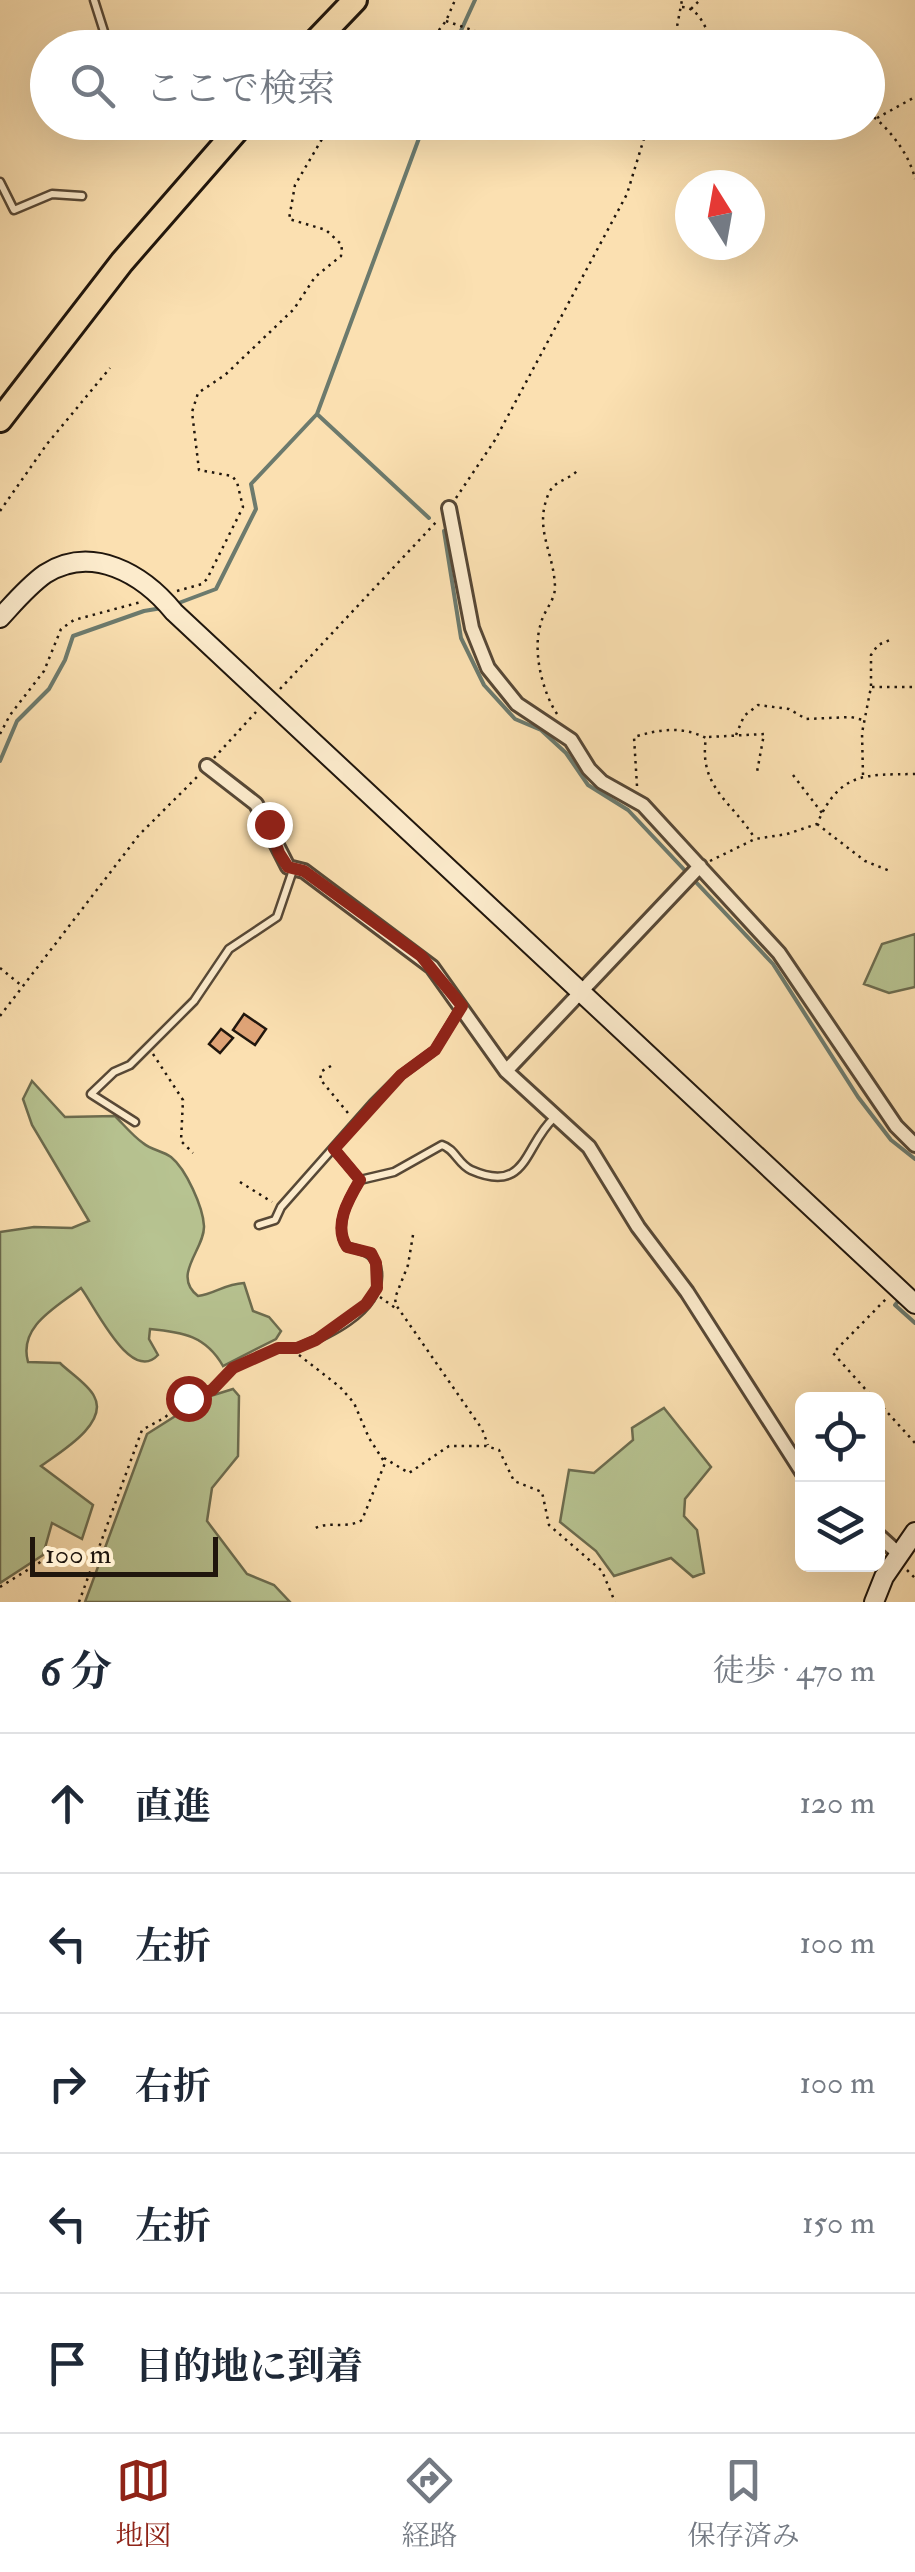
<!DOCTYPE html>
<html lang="ja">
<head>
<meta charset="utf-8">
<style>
  body { margin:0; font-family:"IM FELL Double Pica","Noto Serif JP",serif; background:#f2f2f3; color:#1f2937 }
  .controls { position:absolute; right:30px; bottom:30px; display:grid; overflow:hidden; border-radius:15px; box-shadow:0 10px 40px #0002 }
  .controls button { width:90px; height:90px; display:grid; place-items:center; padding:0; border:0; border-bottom:2px solid #e0e1e3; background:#fff; color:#1f2937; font:50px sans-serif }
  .compass { position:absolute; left:675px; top:170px; width:90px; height:90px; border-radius:50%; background:#fff; box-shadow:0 10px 40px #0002; rotate:349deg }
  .scale { position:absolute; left:30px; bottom:25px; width:188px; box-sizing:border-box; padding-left:10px; border:5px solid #20160d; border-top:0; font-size:28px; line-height:35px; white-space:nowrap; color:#20160d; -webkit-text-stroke:8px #fcebcc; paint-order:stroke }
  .stop { position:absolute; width:30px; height:30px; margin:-22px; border:8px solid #8f2418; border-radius:50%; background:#fff }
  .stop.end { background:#8f2418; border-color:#fff; box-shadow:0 2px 10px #0008 }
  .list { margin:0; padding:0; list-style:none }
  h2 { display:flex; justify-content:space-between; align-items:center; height:130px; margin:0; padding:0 40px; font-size:42px }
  h2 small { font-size:32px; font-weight:400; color:#747a83 }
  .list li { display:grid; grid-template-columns:65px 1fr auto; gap:30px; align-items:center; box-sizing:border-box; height:140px; padding:0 40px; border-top:2px solid #e0e1e3 }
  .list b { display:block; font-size:38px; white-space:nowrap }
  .list em { font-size:32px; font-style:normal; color:#747a83 }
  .icon { flex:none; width:55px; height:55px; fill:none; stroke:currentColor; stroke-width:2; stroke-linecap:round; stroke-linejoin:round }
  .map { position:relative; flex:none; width:915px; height:1602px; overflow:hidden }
  .search { position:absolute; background:#fff; box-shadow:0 10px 40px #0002; left:30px; right:30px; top:30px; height:110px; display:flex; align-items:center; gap:25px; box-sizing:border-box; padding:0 35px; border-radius:55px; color:#747a83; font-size:38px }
  .sheet { height:830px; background:#fff }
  nav { display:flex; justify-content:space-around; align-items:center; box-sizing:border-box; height:140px; border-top:2px solid #e0e1e3; background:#fff; font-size:28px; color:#747a83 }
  nav a { display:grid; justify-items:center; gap:5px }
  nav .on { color:#8f2418 }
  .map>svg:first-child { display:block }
  .green { fill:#b7c391; stroke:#6c6c4f; stroke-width:2.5 }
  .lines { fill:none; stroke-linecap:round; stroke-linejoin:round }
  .stream { stroke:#6c7a6d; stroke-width:4 }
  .building { fill:#e0a477; stroke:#20160d; stroke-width:2.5 }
  .lane-casing { stroke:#574836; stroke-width:11 }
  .street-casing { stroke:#574836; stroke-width:18 }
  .secondary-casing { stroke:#20160d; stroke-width:22 }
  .highway-casing { stroke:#20160d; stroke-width:28 }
  .path { stroke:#20160d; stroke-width:2.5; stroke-dasharray:2.5 5; stroke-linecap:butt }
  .lane { stroke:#fcebcc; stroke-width:6 }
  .street { stroke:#fcebcc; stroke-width:12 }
  .secondary { stroke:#fcebcc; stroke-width:18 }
  .highway { stroke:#fbe0b1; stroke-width:22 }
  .route { stroke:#8f2418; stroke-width:12 }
</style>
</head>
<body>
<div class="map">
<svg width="915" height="1602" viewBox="0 0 915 1602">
  <rect width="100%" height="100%" fill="#fbe0b1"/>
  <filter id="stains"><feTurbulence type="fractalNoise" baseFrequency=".002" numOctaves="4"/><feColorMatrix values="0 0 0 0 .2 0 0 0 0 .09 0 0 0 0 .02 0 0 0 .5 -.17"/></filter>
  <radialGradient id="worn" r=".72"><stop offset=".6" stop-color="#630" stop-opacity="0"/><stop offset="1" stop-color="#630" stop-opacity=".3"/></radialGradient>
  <!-- green -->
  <path class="green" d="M915,934V987L889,993L864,984L882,944Z
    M32,1081L65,1117L115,1116C124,1125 133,1136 143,1143C151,1150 163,1151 171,1157C186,1169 203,1207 204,1226C205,1249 171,1275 198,1296C215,1294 224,1284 244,1283L253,1311L269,1317L281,1331L276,1339L223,1366C206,1336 183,1332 150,1329L149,1339L158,1355C131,1384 96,1308 81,1288C57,1307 18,1326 28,1362L60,1363C70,1373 88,1384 94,1396C110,1424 57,1454 41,1466L93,1505L82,1539L52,1523L43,1555L0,1583V1232L34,1227L72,1228L89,1221L32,1125L23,1099Z
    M233,1389L239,1396L238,1456L212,1488L207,1521L247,1574L274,1585L290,1602H85L147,1434L204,1398Z
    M664,1408L711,1467L685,1499L684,1516L697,1530L704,1573L693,1577L671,1558L614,1576L596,1551L560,1522L569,1470L594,1473L633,1440L632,1428Z"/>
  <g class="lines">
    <!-- stream -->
    <path class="stream" d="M453,48L475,0
      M317,414L429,518
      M444,531L461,638L484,685L515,719L541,730L566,753L588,785L628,810L773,964L858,1097L891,1140L915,1159
      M176,604L216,589L256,509L251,484L317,414L425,122
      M0,761L17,721L49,689L65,660L73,636L144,611L162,608
      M901,1298L895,1305L915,1323"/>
  </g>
  <!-- building -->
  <path class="building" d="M244,1014L266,1029L255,1045L233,1030Z
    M221,1029L233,1038L220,1053L209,1044Z"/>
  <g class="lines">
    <!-- lane casing -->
    <g class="lane-casing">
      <path id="lane" d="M94,0L107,41
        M0,182L14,210L52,194L82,196
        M135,1122L91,1094L114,1072L130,1065L194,1001L229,949L277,917L293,870
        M334,1149L360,1180
        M259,1225L275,1220L281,1207L373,1103L401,1075L435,1050L461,1007
        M297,1348C325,1336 378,1313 378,1276C378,1253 365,1251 347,1247C333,1226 348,1200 360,1180L394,1172L442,1145C455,1149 458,1164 471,1170C528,1195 524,1145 554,1118"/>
    </g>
    <!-- street casing -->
    <g class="street-casing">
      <path id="street" d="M449,508L472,628L488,668L517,704L571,740L589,769L602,782L643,805L779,953L896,1126L915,1145
        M207,766L256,804L288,867L304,871L432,967L506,1071L589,1147L638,1227L687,1292L802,1472
        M506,1071L700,866
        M878,1535L898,1553"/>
    </g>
    <!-- secondary casing -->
    <g class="secondary-casing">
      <path id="secondary" d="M0,618C14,603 28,586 45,574C92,544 143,574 174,612L915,1304
        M874,1602L884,1577L915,1532"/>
    </g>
    <!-- highway casing -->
    <g class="highway-casing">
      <path id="highway" d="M309,48L355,0
        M0,420L122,262L244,122"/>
    </g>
    <!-- path -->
    <path class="path" d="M682,7C702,8 706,33 716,48
      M691,9L700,0
      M446,21L524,48
      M425,48L446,21L455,0
      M673,48L682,0
      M868,113C888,126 910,155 915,179
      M877,118L915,97
      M456,498L495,440L627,194L649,122
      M0,511L47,444L110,368
      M177,591L202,584L207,579L243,507L237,482L232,476L199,470L192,412L198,393L225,375L294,309L315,277L341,256L342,245L326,230L289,219L295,185L332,122
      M872,687H915
      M280,689L438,520
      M557,714C542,691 532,650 541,623C544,610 555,601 555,587C554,552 534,530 548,495C554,480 567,481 577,471
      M0,734L10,715L44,671L61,629L74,620L141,602
      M736,735L744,716L758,705L789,709L806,719L851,717L863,720
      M709,737L764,734L757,772
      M214,758L256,712
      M793,775L822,813
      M863,775L862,733L871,687V655L878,645L892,639
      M637,786L634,737C660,729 682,726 706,738C698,788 734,803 755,839
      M817,824L865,861L890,871
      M710,861L755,839L787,834L817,824C840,771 865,775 915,774
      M0,968L22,986
      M0,1016L139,835L199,775
      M153,1054L183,1100L181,1141L193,1153
      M331,1066L322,1071L320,1079L348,1113
      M240,1182L272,1202
      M413,1235L408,1265L395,1298L396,1305L482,1429L488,1445
      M380,1297L398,1310
      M299,1355L340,1387L354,1403L369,1438L385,1463L362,1520C346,1530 328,1520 314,1529
      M875,1400L833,1353L886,1299
      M878,1402L915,1443
      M384,1458L409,1473L449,1446H486L499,1450L514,1481L542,1492L549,1525L602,1571L615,1602
      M907,1570L915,1578
      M0,1587L42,1561
      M79,1602L142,1430L164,1418L188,1399L212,1390L233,1368L278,1347H286"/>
    <!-- lane -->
    <use href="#lane" class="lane"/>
    <!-- street -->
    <use href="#street" class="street"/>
    <!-- secondary -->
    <use href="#secondary" class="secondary"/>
    <!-- highway -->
    <use href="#highway" class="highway"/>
  </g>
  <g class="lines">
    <!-- route -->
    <path class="route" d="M188,1398L212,1390L233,1368L278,1348H297L316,1340L366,1304L377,1288L376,1263L371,1253L347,1247C333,1226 348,1200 360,1180L334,1149L401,1075L435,1050L462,1006L421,956L304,871L288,867L279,853L269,824"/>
  </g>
  <rect width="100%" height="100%" filter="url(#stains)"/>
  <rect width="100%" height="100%" fill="url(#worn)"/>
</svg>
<div class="controls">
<button><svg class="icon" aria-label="locate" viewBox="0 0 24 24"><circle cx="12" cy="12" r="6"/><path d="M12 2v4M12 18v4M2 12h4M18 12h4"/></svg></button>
<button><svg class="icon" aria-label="layers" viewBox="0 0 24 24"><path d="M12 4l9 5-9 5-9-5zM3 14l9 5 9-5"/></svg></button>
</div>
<svg class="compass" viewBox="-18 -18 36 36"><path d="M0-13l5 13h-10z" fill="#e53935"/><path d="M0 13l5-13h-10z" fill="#747a83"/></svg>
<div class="scale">100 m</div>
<div class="stop" style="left:188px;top:1398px"></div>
<div class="stop end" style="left:269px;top:824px"></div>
<div class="search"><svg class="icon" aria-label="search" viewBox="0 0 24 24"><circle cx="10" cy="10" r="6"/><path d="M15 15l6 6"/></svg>ここで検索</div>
</div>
<section class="sheet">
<h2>6 分<small>徒歩 · 470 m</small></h2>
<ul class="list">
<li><svg class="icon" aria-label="ahead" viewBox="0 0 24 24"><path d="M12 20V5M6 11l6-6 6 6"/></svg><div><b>直進</b></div><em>120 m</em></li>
<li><svg class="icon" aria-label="left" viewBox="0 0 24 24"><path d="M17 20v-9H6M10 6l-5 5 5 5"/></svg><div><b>左折</b></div><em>100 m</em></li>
<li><svg class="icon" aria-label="right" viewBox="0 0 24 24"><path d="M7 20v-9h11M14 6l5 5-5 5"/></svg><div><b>右折</b></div><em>100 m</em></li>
<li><svg class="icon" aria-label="left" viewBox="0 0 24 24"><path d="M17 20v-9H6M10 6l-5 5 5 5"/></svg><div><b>左折</b></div><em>150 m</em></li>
<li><svg class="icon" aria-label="arrive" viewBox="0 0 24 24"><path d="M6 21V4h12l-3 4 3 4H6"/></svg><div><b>目的地に到着</b></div></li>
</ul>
</section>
<nav>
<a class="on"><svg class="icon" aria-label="map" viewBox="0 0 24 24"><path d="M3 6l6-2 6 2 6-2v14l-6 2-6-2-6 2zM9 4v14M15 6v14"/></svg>地図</a>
<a><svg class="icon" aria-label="directions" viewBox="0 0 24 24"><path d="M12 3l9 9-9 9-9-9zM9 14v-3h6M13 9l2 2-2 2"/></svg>経路</a>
<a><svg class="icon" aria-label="saved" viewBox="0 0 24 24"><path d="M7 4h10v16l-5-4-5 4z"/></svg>保存済み</a>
</nav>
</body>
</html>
